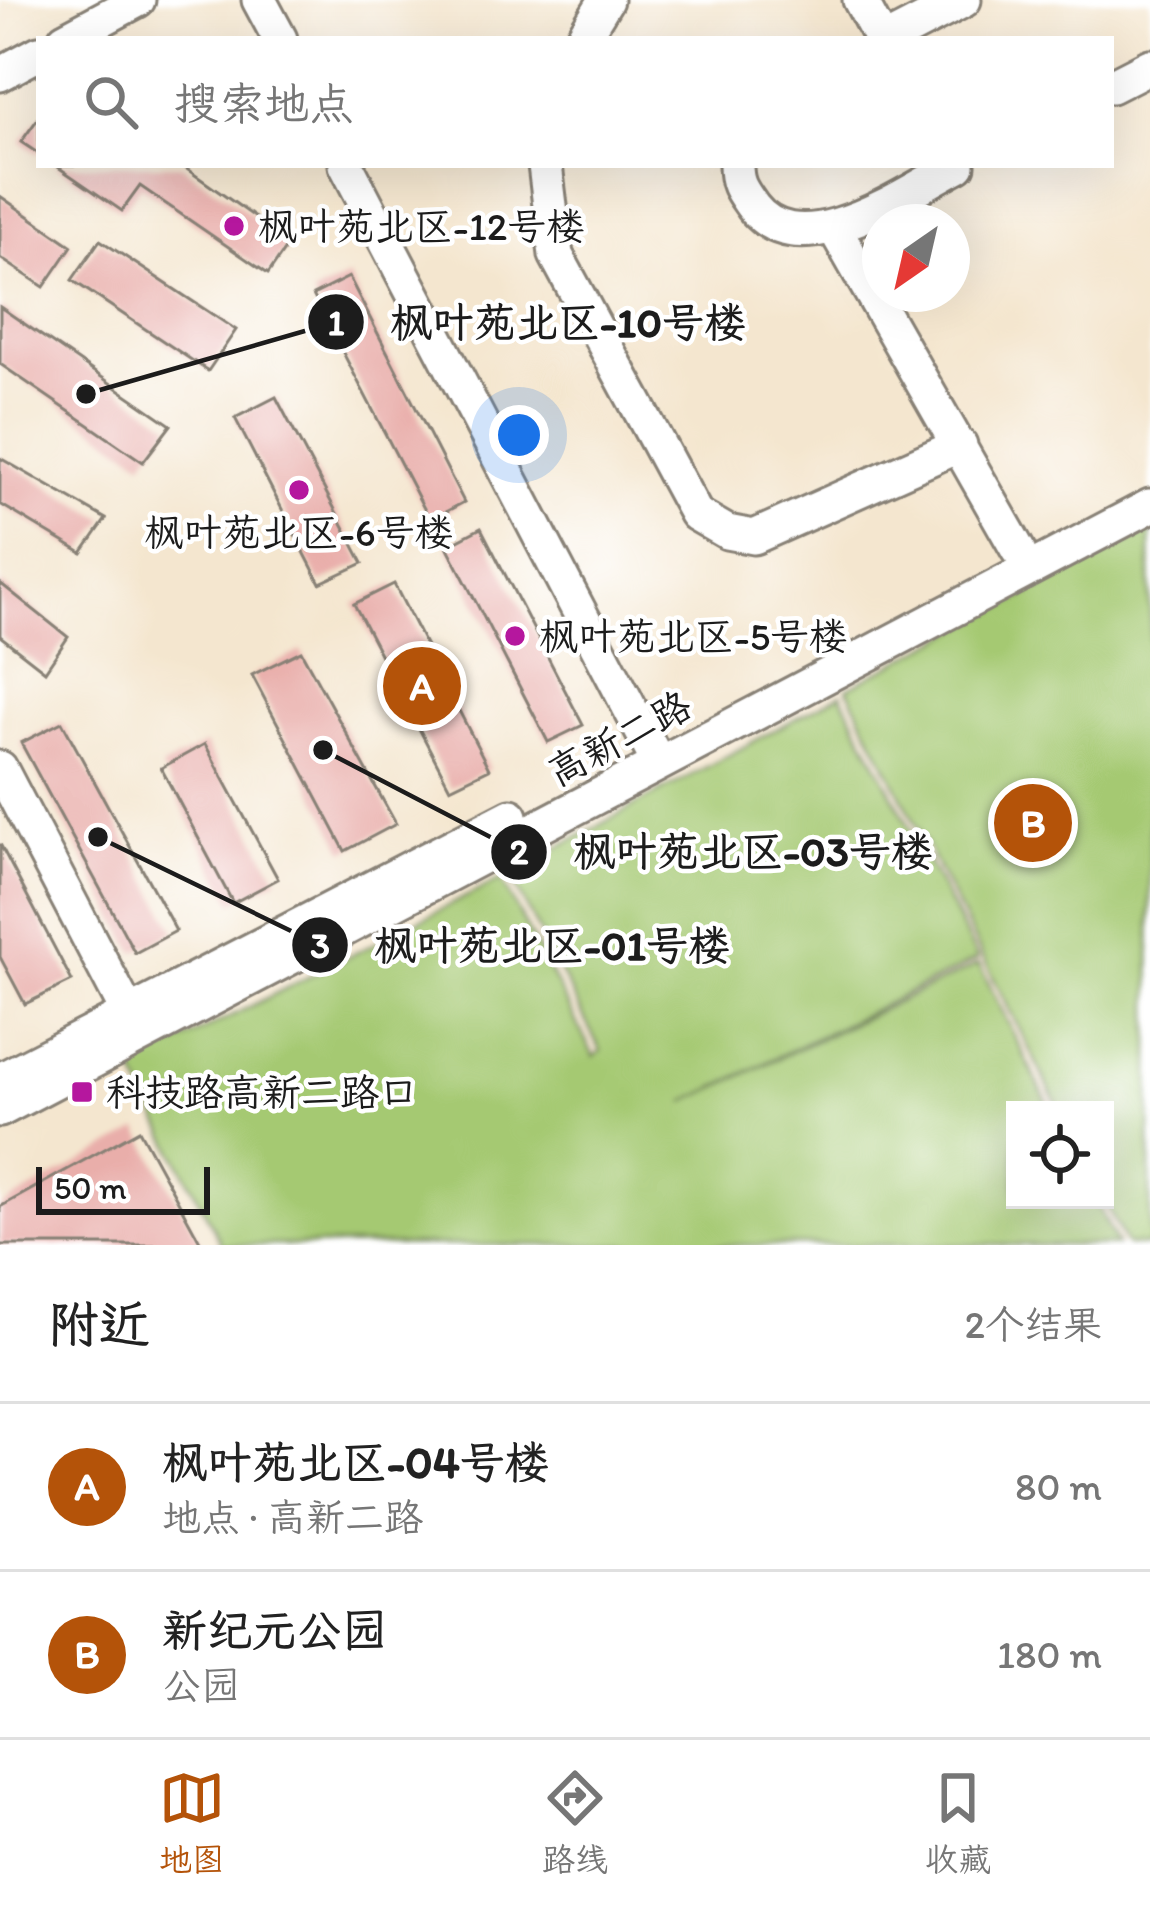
<!DOCTYPE html>
<html lang="zh">
<head>
<meta charset="utf-8">
<style>
  body { margin:0; font-family:Itim,"LXGW WenKai TC",sans-serif; background:#f2f2f2; color:#222 }
  .controls { position:absolute; right:36px; bottom:36px; display:grid; overflow:hidden; border-radius:0px; box-shadow:0 12px 48px #0002 }
  .controls button { width:108px; height:108px; display:grid; place-items:center; padding:0; border:0; border-bottom:3px solid #e0e0e0; background:#fff; color:#222; font:60px sans-serif }
  .compass { position:absolute; left:862px; top:204px; width:108px; height:108px; border-radius:50%; background:#fff; box-shadow:0 12px 48px #0002; rotate:214deg }
  .scale { position:absolute; left:36px; bottom:30px; width:174px; box-sizing:border-box; padding-left:12px; border:6px solid #1c1c1c; border-top:0; font-size:33px; line-height:42px; white-space:nowrap; color:#1c1c1c; -webkit-text-stroke:9px #fff; paint-order:stroke }
  .you { position:absolute; left:519px; top:435px; width:42px; height:42px; margin:-30px; border:9px solid #fff; border-radius:50%; background:#1a73e8; box-shadow:0 0 0 18px #1a73e833 }
  .badge { display:grid; place-items:center; width:78px; height:78px; border-radius:50%; background:#b45309; color:#fff; font-size:39px; font-weight:700 }
  .pin { position:absolute; translate:-50% -50%; border:6px solid #fff; box-shadow:0 3px 12px #0006 }
  .list { margin:0; padding:0; list-style:none }
  h2 { display:flex; justify-content:space-between; align-items:center; height:156px; margin:0; padding:0 48px; font-size:51px }
  h2 small { font-size:39px; font-weight:400; color:#767676 }
  .list li { display:grid; grid-template-columns:78px 1fr auto; gap:36px; align-items:center; box-sizing:border-box; height:168px; padding:0 48px; border-top:3px solid #e0e0e0 }
  .list b { display:block; font-size:45px; white-space:nowrap }
  .list p { margin:0; font-size:39px; white-space:nowrap; color:#767676 }
  .list em { font-size:39px; font-style:normal; color:#767676 }
  .icon { flex:none; width:66px; height:66px; fill:none; stroke:currentColor; stroke-width:2; stroke-linecap:round; stroke-linejoin:round }
  .map { position:relative; flex:none; width:1150px; height:1245px; overflow:hidden }
  .search { position:absolute; background:#fff; box-shadow:0 12px 48px #0002; left:36px; right:36px; top:36px; height:132px; display:flex; align-items:center; gap:30px; box-sizing:border-box; padding:0 42px; border-radius:0px; color:#767676; font-size:45px }
  .sheet { height:492px; background:#fff }
  nav { display:flex; justify-content:space-around; align-items:center; box-sizing:border-box; height:168px; border-top:3px solid #e0e0e0; background:#fff; font-size:33px; color:#767676 }
  nav a { display:grid; justify-items:center; gap:6px }
  nav .on { color:#b45309 }
  .map>svg:first-child { display:block }
  .green { fill:#a5c972; stroke:#607247; stroke-width:3 }
  .building { fill:#e9aeaa }
  .lines { fill:none; stroke-linecap:round; stroke-linejoin:round }
  .minor-casing { stroke:#888176; stroke-width:39 }
  .minor { stroke:#fff; stroke-width:33 }
  .poi-dot { fill:#b5179e; stroke:#fff; stroke-width:4.5 }
  .labels { text-anchor:middle; stroke-width:9; stroke-linejoin:round; paint-order:stroke }
  .poi-label { font-size:39px; fill:#1c1c1c; stroke:#fff; text-anchor:start }
  .street-label { font-size:39px; fill:#1c1c1c; stroke:#fff }
  .leader { fill:none; stroke:#1c1c1c; stroke-width:4.5 }
  .callout-dot { fill:#1c1c1c; stroke:#fff; stroke-width:4.5 }
  .mark-label { font-size:36px; text-anchor:middle; font-weight:bold; fill:#fff }
  .callout-label { font-size:42px; text-anchor:middle; font-weight:bold; fill:#1c1c1c; stroke:#fff; stroke-width:9; stroke-linejoin:round; paint-order:stroke }
</style>
</head>
<body>
<div class="map">
<svg width="1150" height="1245" viewBox="0 0 1150 1245">
  <rect width="100%" height="100%" fill="#fff"/>
  <filter id="ink" filterUnits="userSpaceOnUse"><feTurbulence type="fractalNoise" baseFrequency=".00833" numOctaves="2"/><feDisplacementMap in="SourceGraphic" scale="24" xChannelSelector="R" yChannelSelector="G"/><feConvolveMatrix kernelMatrix="1 2 1 2 8 2 1 2 1" color-interpolation-filters="sRGB"/></filter>
  <filter id="wash" filterUnits="userSpaceOnUse"><feTurbulence type="fractalNoise" baseFrequency=".004" numOctaves="4" result="noise"/><feDisplacementMap in="SourceGraphic" scale="48" xChannelSelector="R" yChannelSelector="G"/><feGaussianBlur stdDeviation="2.7" result="paint"/><feColorMatrix in="noise" values="0 0 0 0 0 0 0 0 0 0 0 0 0 0 0 0 0 1.4 0 .05"/><feComposite in="paint" operator="in"/></filter>
  <g filter="url(#wash)">
    <rect width="100%" height="100%" fill="#f4e6cf"/>
    <!-- green -->
    <path class="green" d="M1150,530V1245H1126L1104,1200L1105,1110H1060L847,688Z
      M841,694L978,959L685,1102L979,964L1051,1110H1015V1200H1095L1117,1245H222L131,1067L501,879L594,1056L601,1051L509,874Z"/>
    <g id="blocks">
      <!-- building -->
      <path class="building" d="M39,117V154L21,142Z
        M55,165H181L290,242L268,274L140,186L122,211Z
        M0,196L72,246L44,287L0,258Z
        M100,240L236,330L208,371L72,280Z
        M349,277L464,502L430,520L313,295Z
        M0,307L171,425L143,462L0,364Z
        M276,397L363,563L320,583L235,418Z
        M0,458L106,519L82,553L0,504Z
        M481,528L583,725L548,742L447,546Z
        M0,583L68,637L45,671L0,636Z
        M394,584L489,769L450,788L354,604Z
        M301,651L396,824L345,851L252,675Z
        M62,722L176,931L135,953L21,743Z
        M205,744L278,879L233,903L161,768Z
        M0,844L72,981L25,1004L0,957Z
        M139,1130L202,1245H0V1207Z"/>
    </g>
  </g>
  <g filter="url(#ink)">
    <use href="#blocks" fill-opacity="0" stroke="#888176" stroke-width="3"/>
    <g class="lines">
      <!-- minor casing -->
      <g class="minor-casing">
        <path id="minor" d="M259,0L280,39
          M860,0L881,39
          M65,39L138,0
          M582,39L606,0
          M889,39L964,0
          M0,74L39,53
          M1111,86L1150,66
          M346,165L659,764
          M545,165L556,255L696,514L727,532L754,537L960,445
          M736,165C736,185 742,191 753,207C801,269 906,192 958,165
          M835,229L1018,550
          M0,768L138,1032
          M0,1080L511,816
          M0,1110L1150,506"/>
      </g>
      <!-- minor -->
      <use href="#minor" class="minor"/>
    </g>
  </g>
  <!-- markers -->
  <g class="poi-dot">
    <circle cx="234" cy="226" r="12"/>
    <circle cx="299" cy="490" r="12"/>
    <circle cx="515" cy="636" r="12"/>
    <rect x="70" y="1080" width="24" height="24" rx="6"/>
  </g>
  <g class="labels">
    <!-- poi labels -->
    <g class="poi-label">
      <text x="258" y="240">枫叶苑北区-12号楼</text>
      <text x="299" y="546" text-anchor="middle">枫叶苑北区-6号楼</text>
      <text x="539" y="650">枫叶苑北区-5号楼</text>
      <text x="106" y="1106">科技路高新二路口</text>
    </g>
    <!-- street labels -->
    <g class="street-label">
      <text transform="translate(619 738) rotate(-28)" y="14">高新二路</text>
    </g>
  </g>
  <!-- callouts -->
  <path class="leader" d="M86 394L336 322M323 750L519 852M98 837L320 945"/>
  <g class="callout-dot">
    <circle cx="86" cy="394" r="12"/>
    <circle cx="323" cy="750" r="12"/>
    <circle cx="98" cy="837" r="12"/>
    <circle cx="336" cy="322" r="30"/>
    <circle cx="519" cy="852" r="30"/>
    <circle cx="320" cy="945" r="30"/>
  </g>
  <g class="mark-label">
    <text x="336" y="335">1</text>
    <text x="519" y="864">2</text>
    <text x="320" y="958">3</text>
  </g>
  <g class="callout-label">
    <text x="568" y="337">枫叶苑北区-10号楼</text>
    <text x="753" y="866">枫叶苑北区-03号楼</text>
    <text x="552" y="960">枫叶苑北区-01号楼</text>
  </g>
</svg>
<div class="controls">
<button><svg class="icon" aria-label="locate" viewBox="0 0 24 24"><circle cx="12" cy="12" r="6"/><path d="M12 2v4M12 18v4M2 12h4M18 12h4"/></svg></button>
</div>
<svg class="compass" viewBox="-18 -18 36 36"><path d="M0-13l5 13h-10z" fill="#e53935"/><path d="M0 13l5-13h-10z" fill="#767676"/></svg>
<div class="scale">50 m</div>
<div class="you"></div>
<div class="pin badge" style="left:422px;top:686px">A</div>
<div class="pin badge" style="left:1033px;top:823px">B</div>
<div class="search"><svg class="icon" aria-label="search" viewBox="0 0 24 24"><circle cx="10" cy="10" r="6"/><path d="M15 15l6 6"/></svg>搜索地点</div>
</div>
<section class="sheet">
<h2>附近<small>2个结果</small></h2>
<ul class="list">
<li><span class="badge">A</span><div><b>枫叶苑北区-04号楼</b><p>地点 · 高新二路</p></div><em>80 m</em></li>
<li><span class="badge">B</span><div><b>新纪元公园</b><p>公园</p></div><em>180 m</em></li>
</ul>
</section>
<nav>
<a class="on"><svg class="icon" aria-label="map" viewBox="0 0 24 24"><path d="M3 6l6-2 6 2 6-2v14l-6 2-6-2-6 2zM9 4v14M15 6v14"/></svg>地图</a>
<a><svg class="icon" aria-label="directions" viewBox="0 0 24 24"><path d="M12 3l9 9-9 9-9-9zM9 14v-3h6M13 9l2 2-2 2"/></svg>路线</a>
<a><svg class="icon" aria-label="saved" viewBox="0 0 24 24"><path d="M7 4h10v16l-5-4-5 4z"/></svg>收藏</a>
</nav>
</body>
</html>
